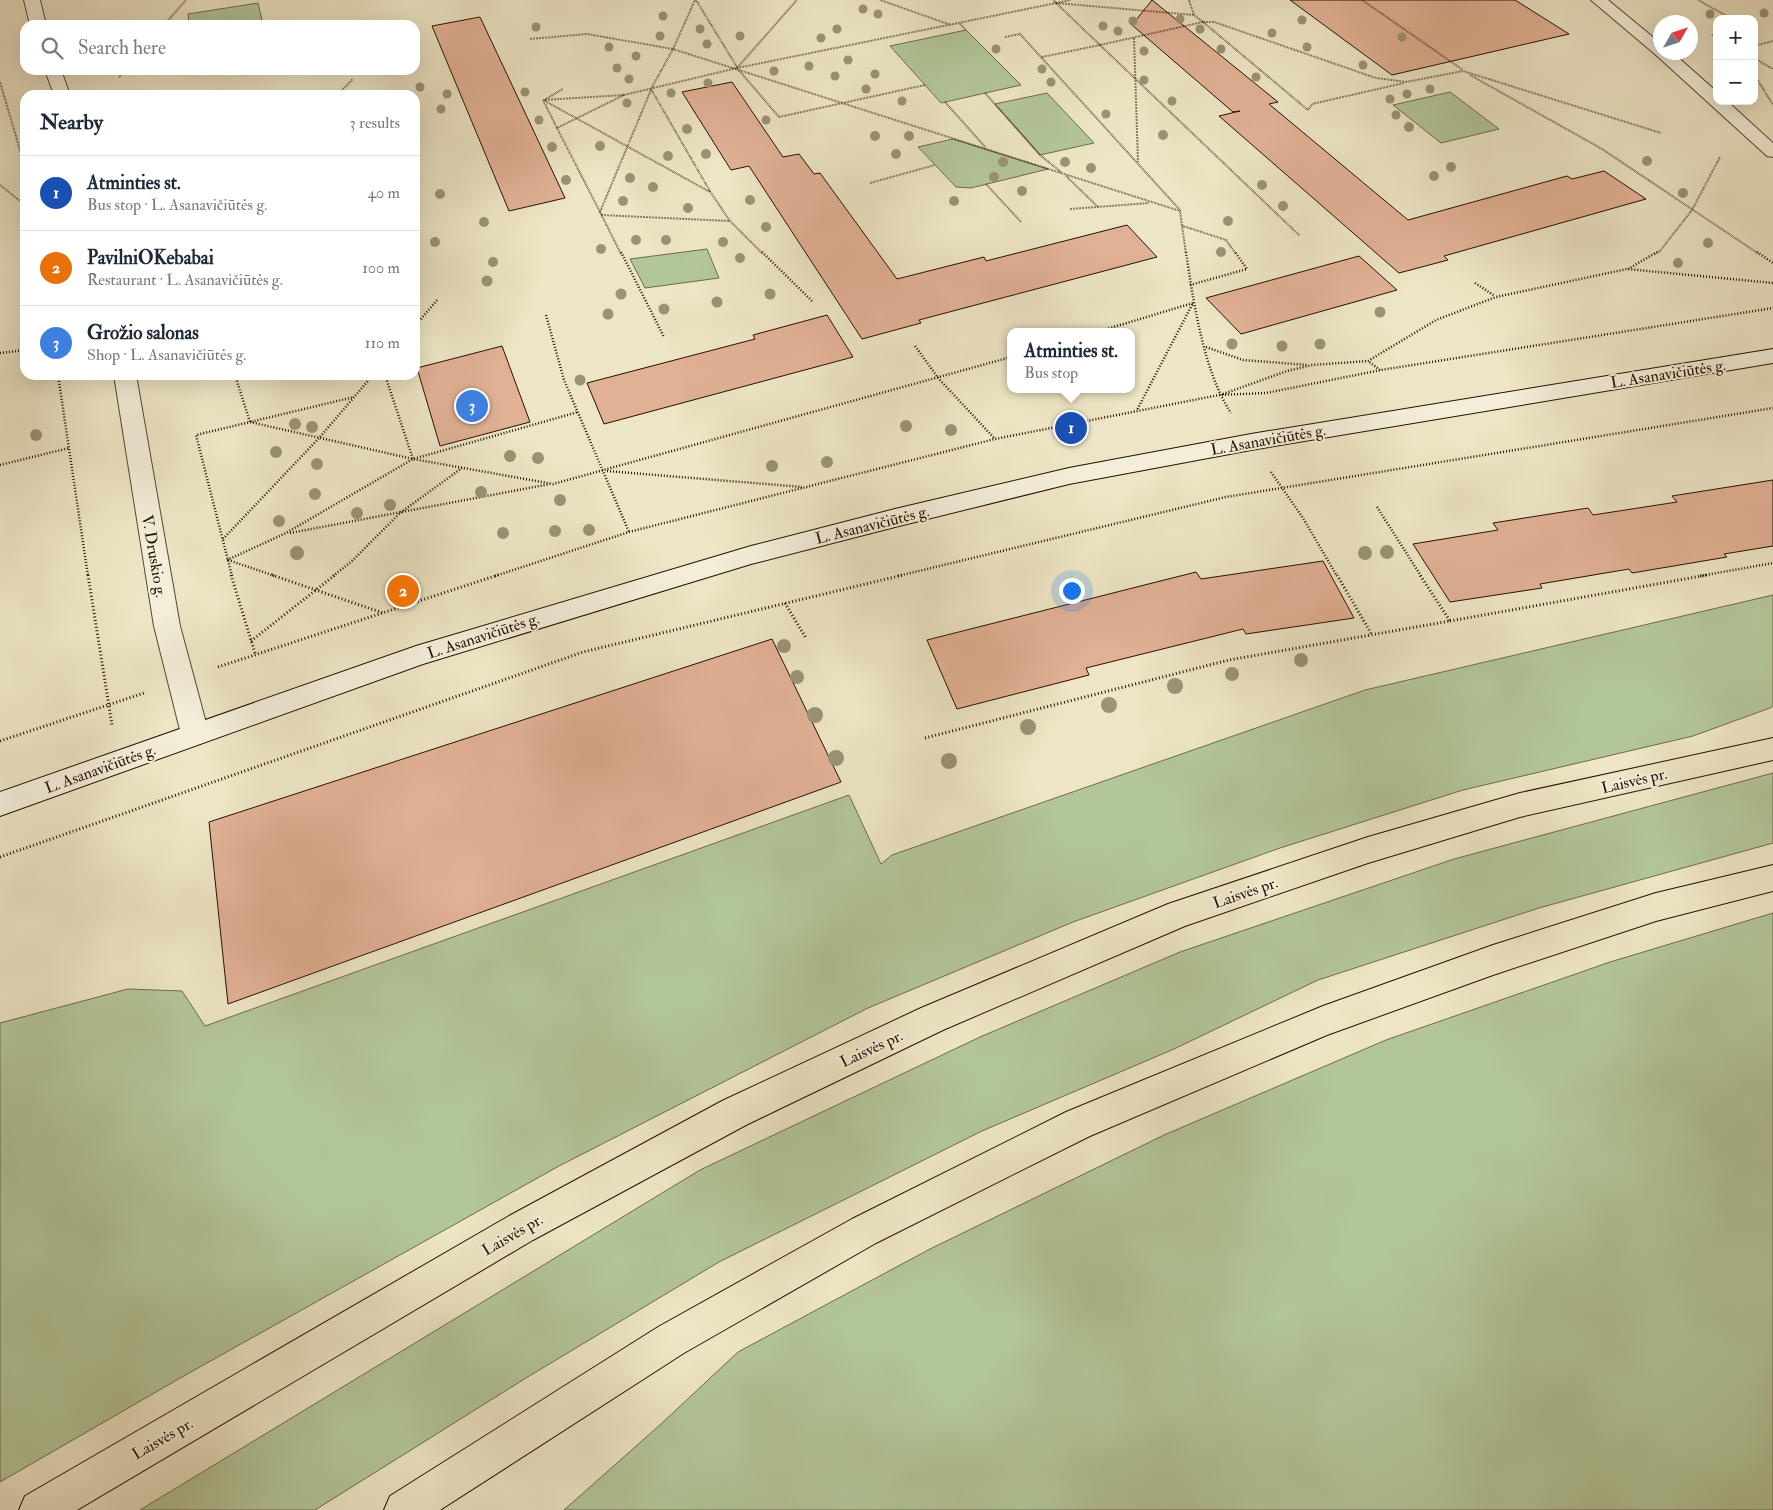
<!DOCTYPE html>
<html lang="en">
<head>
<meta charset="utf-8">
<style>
  body { margin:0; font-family:"IM FELL Double Pica",serif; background:#f6f6f7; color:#1f2937 }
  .controls { position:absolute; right:15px; top:15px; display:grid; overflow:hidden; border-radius:10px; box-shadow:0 5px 20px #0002 }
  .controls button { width:45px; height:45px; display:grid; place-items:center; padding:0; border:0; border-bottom:1px solid #e0e1e3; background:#fff; color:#1f2937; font:25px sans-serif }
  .compass { position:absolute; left:1653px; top:15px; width:45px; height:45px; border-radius:50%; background:#fff; box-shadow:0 5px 20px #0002; rotate:51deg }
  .you { position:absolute; left:1071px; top:590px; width:18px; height:18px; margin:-12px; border:4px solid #fff; border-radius:50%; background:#1a73e8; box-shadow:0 0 0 8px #1a73e833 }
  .badge { display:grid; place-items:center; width:32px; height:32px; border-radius:50%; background:#1a73e8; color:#fff; font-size:16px; font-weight:700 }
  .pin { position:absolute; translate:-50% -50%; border:2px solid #fff; box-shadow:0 1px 5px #0006 }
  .popup { position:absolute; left:1007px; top:328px; width:128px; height:65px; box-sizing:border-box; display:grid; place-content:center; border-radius:10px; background:#fff; filter:drop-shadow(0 1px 4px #0005); font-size:16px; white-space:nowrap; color:#747a83 }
  .popup b { font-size:19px; color:#1f2937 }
  .popup::after { content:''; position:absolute; left:50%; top:100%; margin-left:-10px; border:10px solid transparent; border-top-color:#fff }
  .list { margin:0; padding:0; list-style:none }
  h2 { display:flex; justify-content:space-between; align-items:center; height:65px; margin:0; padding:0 20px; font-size:21px }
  h2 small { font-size:16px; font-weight:400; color:#747a83 }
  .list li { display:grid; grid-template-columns:32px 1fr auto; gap:15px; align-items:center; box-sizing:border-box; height:75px; padding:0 20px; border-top:1px solid #e0e1e3 }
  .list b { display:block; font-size:19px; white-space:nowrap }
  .list p { margin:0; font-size:16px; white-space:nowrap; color:#747a83 }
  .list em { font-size:16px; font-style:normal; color:#747a83 }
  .icon { flex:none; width:28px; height:28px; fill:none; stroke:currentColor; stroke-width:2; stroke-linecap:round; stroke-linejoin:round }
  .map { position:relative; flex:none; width:1773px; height:1510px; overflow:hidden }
  .search { position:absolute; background:#fff; box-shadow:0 5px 20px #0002; left:20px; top:20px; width:400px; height:55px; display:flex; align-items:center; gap:12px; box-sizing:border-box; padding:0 18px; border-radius:15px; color:#747a83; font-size:19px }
  .panel { position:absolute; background:#fff; box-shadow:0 5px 20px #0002; left:20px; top:90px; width:400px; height:290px; border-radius:15px }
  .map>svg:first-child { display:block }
  .green { fill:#b3c699; stroke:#6c6b4c }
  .building { fill:#e1b195; stroke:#251000 }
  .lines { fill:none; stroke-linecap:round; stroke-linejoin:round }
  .minor-casing { stroke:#574531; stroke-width:2 }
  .secondary-casing { stroke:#251000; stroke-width:2 }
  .primary-casing { stroke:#251000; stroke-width:2 }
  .path-far2 { stroke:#251000; stroke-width:2; stroke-dasharray:0.5 1; stroke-linecap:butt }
  .path-far1 { stroke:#251000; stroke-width:2.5; stroke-dasharray:1 2; stroke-linecap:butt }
  .path { stroke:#251000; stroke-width:3; stroke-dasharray:1 2.5; stroke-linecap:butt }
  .minor { fill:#f3eed9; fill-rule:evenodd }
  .secondary { fill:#f3eed9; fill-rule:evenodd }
  .primary { fill:#ede5c5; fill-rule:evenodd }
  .tree { fill:#9a9376 }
  .labels { text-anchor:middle; stroke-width:4; stroke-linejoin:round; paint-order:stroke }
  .street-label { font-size:16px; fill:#251000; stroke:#f3eed9 }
</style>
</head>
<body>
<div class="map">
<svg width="1773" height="1510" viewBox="0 0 1773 1510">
  <rect width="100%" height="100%" fill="#ede5c5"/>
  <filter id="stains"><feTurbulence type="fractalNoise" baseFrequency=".004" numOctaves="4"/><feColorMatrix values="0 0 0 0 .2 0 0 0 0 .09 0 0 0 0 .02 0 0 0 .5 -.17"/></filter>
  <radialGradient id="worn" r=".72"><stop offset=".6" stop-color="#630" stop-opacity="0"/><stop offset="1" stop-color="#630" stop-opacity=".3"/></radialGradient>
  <!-- green -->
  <path class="green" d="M258,3L263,25H189L188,14Z
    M966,30L1021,85L941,103L890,46Z
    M1450,92L1499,129L1441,143L1393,105Z
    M1047,93L1094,143L1040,155L995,104Z
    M953,139L1048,169L971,188L956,187L918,147Z
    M707,249L719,278L645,288L630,259Z
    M1773,595V706L1770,708L1693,736L1463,790L1280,848L1073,922L868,1008L559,1166L182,1377L0,1482V1023L128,989L182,991L205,1026L849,795L881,864L892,855L1365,690Z
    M1773,773V843L1539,908L1318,980L1174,1049L982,1131L719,1262L526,1378L315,1510H140L700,1170L980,1037L1180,952L1454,859Z
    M1773,913V1510H564L661,1424L738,1352L930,1249L1164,1135L1386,1040L1610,962Z"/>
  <!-- building -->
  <path class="building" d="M1152,0L1278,102L1269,104L1408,220L1567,176L1572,179L1604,171L1646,199L1444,256L1448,260L1399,273L1219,116L1240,111L1233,112L1132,25Z
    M1290,0H1515L1569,34L1392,75Z
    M480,17L536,136L565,198L509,211L432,26Z
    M732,82L783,157L799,154L814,174L820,173L897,279L984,257L986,261L1127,225L1157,257L919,320L921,323L862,339L749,166L731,170L682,92Z
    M1359,256L1397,290L1241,334L1206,298Z
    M827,315L853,357L604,424L587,383L755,339L753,335Z
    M502,346L530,422L440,446L417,368Z
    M1773,480V546L1724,554L1727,557L1632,573L1629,569L1540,584L1542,588L1450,602L1413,544L1498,530L1493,523L1588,508L1593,515L1677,502L1672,496Z
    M1323,561L1354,618L1246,634L1243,629L1086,668L1089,675L957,709L927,640L1196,572L1201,579Z
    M772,639L841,782L228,1004L209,822Z"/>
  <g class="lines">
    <!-- minor casing -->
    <g class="minor-casing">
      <path id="minor" d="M24,0H40L46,25H30Z
        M1591,0H1608L1660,43V52H1672L1717,92V101H1727L1773,143V157L1767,156L1656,55Z
        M45,70H61L70,95H54Z
        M114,375H136L180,626L209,734L205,742L195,745L185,742L181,734L154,626Z"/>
    </g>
    <!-- secondary casing -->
    <g class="secondary-casing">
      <path id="secondary" d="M1773,349V363L1251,450L1069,484L895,527L751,564L423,664L0,816V792L416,646L751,546L895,509L1069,468L1251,434Z"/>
    </g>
    <!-- primary casing -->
    <g class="primary-casing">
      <path id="primary" d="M1773,738V760L1520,817L1368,863L1185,926L943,1030L746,1125L533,1240L77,1510H19L25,1496L509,1216L722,1101L921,1008L1168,904L1368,837L1520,793Z
        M1773,865V891L1656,921L1493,975L1327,1035L1090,1136L876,1243L684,1353L440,1510H384L390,1496L658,1327L852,1219L1066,1112L1323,1006L1493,945L1656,893Z"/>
    </g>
    <!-- path-far2 -->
    <path class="path-far2" d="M695,0L673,49L651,89L711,193L730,221L763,254
      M696,0L737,67
      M880,0L951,25
      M1189,0L1194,15
      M1362,0L1463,70
      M1698,0L1732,19
      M1056,3L1194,15L1203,22H1214L1376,78L1406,82L1463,71L1661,133
      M960,24L966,30
      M164,25L186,0
      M1712,35L1717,38
      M1005,37L1020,34L1180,210
      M1134,38L1138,162
      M530,39L587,34L673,49L1180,211L1186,254
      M1100,45L1203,22L1308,110L1312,104L1404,83
      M1100,45L1299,235
      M1754,46L1773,41
      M1042,57L1100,45L1053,0
      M1754,58L1773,69
      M1754,74L1773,105
      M1470,75L1602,149L1759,254
      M119,77L126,70
      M0,82L25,167
      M925,85L779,117L737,68L1071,0
      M985,93L1040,155L1061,172
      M337,95L353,79
      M624,95L737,68L797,0
      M624,95L557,128L543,100Z
      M544,100L563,89
      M545,101L710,192
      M945,102L986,148
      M557,128L600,212
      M1066,176L1098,207
      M870,183L935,165
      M986,184L1021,222
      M0,185L25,205
      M1070,209L1149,203
      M601,215L729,221
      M1183,226L1226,240L1236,254
      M621,254L600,212L651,90
      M1655,254L1660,251L1692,210L1720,157"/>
    <!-- path-far1 -->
    <path class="path-far1" d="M621,252L664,337
      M762,252L813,302
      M1186,252C1193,300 1204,373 1231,413
      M1757,252L1773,263
      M1628,269L1657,252
      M1475,283L1495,296
      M1190,285L1247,269L1235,252
      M546,315L564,380L629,532
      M415,326L438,299
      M1097,332L1193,303L1137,410
      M915,346L939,379L995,439
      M1206,347L1243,360L1308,365
      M0,353L25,350
      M1380,370L1368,361L1436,320L1496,297L1627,269L1773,283
      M58,375L88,576
      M235,375L250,422L354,397
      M385,375L413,459
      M1223,394L1287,371L1312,365L1368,361
      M0,465L69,448
      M607,471L802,487
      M1271,472L1303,518L1337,576
      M1377,507L1421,576
      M290,533L550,484
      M223,539L320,437L373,375
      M227,560L286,533L413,459L578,412
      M228,560L275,576
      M232,576L196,435L250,422L413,459L553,484L1011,357
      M333,576L351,562L400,513L462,468
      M495,576L629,532L995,439L1219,395L1266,393L1381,370L1773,308
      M898,576L1226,497L1773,408
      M1700,576L1773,563"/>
    <!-- path -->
    <path class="path" d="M88,575L112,725
      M231,575L255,653
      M272,575L383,613
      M1337,575L1372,635
      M785,603L806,638
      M1450,621L1707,575
      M251,641L335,575
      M218,667L498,575
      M925,738L1229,660L1450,621L1420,575
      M0,741L144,693
      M0,857L583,652L903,575"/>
    <!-- minor -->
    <use href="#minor" class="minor"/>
    <!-- secondary -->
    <use href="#secondary" class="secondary"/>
    <!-- primary -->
    <use href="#primary" class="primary"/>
  </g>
  <!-- trees -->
  <g class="tree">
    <circle cx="863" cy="9" r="4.5"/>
    <circle cx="1764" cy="13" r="4.5"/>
    <circle cx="878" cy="14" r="4.5"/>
    <circle cx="1710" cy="14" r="4.5"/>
    <circle cx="663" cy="16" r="4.5"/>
    <circle cx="1180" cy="19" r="4.5"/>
    <circle cx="1302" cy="20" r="4.5"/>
    <circle cx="1133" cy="21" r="4.5"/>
    <circle cx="1103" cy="26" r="4.5"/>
    <circle cx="536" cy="27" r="4.5"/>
    <circle cx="700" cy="29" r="4.5"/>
    <circle cx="837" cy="29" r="4.5"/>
    <circle cx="1200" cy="29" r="4.5"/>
    <circle cx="1118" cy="31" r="4.5"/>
    <circle cx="1272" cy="33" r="4.5"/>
    <circle cx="660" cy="36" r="4.5"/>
    <circle cx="740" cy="36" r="4.5"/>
    <circle cx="1402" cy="37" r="4.5"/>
    <circle cx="821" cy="38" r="4.5"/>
    <circle cx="707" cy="44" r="4.5"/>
    <circle cx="609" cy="47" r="4.5"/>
    <circle cx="1307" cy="47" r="4.5"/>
    <circle cx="996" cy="49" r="4.5"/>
    <circle cx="1221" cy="49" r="4.5"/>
    <circle cx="1144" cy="51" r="4.5"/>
    <circle cx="636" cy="56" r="4.5"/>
    <circle cx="848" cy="60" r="4.5"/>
    <circle cx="1363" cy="65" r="4.5"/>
    <circle cx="809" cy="66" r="4.5"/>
    <circle cx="617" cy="68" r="4.5"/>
    <circle cx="1042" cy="69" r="4.5"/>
    <circle cx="774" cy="71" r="4.5"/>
    <circle cx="875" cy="74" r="4.5"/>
    <circle cx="835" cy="76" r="4.5"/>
    <circle cx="1256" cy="77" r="4.5"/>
    <circle cx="629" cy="79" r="4.5"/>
    <circle cx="1144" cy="80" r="4.5"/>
    <circle cx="1051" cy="82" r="4.5"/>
    <circle cx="708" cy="83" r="4.5"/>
    <circle cx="420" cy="87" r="4.5"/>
    <circle cx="866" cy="89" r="4.5"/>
    <circle cx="1430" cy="89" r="4.5"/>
    <circle cx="525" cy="92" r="4.5"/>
    <circle cx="671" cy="93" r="4.5"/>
    <circle cx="447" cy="94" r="4.5"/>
    <circle cx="1407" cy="94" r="4.5"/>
    <circle cx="1390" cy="99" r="4.5"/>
    <circle cx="902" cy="101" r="4.5"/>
    <circle cx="1172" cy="101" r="4.5"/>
    <circle cx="627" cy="103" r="4.5"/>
    <circle cx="441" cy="109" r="4.5"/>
    <circle cx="1106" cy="114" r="4.5"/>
    <circle cx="1396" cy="115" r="4.5"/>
    <circle cx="539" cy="120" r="4.5"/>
    <circle cx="766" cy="120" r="4.5"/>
    <circle cx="1409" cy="127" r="5"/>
    <circle cx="687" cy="129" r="5"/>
    <circle cx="1163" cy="135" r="5"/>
    <circle cx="875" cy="136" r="5"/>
    <circle cx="909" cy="136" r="5"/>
    <circle cx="600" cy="146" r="5"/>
    <circle cx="552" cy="147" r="5"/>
    <circle cx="706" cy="154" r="5"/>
    <circle cx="896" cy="154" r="5"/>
    <circle cx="668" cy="156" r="5"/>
    <circle cx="1647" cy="161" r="5"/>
    <circle cx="1003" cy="162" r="5"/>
    <circle cx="1065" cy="162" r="5"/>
    <circle cx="1451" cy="167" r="5"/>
    <circle cx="1091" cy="168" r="5"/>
    <circle cx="1434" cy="176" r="5"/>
    <circle cx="994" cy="177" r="5"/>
    <circle cx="630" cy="178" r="5"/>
    <circle cx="566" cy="180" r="5"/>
    <circle cx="1262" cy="185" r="5"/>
    <circle cx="653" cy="187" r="5"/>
    <circle cx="1022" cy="191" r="5"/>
    <circle cx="1683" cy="193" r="5"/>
    <circle cx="440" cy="194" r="5"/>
    <circle cx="750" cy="200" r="5"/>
    <circle cx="623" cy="201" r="5"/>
    <circle cx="954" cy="201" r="5"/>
    <circle cx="1283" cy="206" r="5"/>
    <circle cx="688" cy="208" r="5"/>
    <circle cx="1228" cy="221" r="5"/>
    <circle cx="484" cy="222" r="5"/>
    <circle cx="766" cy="227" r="5"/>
    <circle cx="636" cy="240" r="5"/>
    <circle cx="666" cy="240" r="5"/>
    <circle cx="435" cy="242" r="5"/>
    <circle cx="723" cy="242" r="5"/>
    <circle cx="1708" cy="243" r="5"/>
    <circle cx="601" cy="249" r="5"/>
    <circle cx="1221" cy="252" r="5"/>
    <circle cx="740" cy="258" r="5"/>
    <circle cx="493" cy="262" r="5"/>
    <circle cx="1678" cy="263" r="5"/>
    <circle cx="487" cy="281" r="5.5"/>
    <circle cx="621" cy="294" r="5.5"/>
    <circle cx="770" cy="294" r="5.5"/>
    <circle cx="717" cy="302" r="5.5"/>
    <circle cx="664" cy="309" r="5.5"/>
    <circle cx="1380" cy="312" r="5.5"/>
    <circle cx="608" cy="314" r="5.5"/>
    <circle cx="1232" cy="344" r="5.5"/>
    <circle cx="1320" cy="344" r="5.5"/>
    <circle cx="1282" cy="346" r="5.5"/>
    <circle cx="580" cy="380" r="5.5"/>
    <circle cx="295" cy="424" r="6"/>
    <circle cx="906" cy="426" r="6"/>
    <circle cx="312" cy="427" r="6"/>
    <circle cx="951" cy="430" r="6"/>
    <circle cx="36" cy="435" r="6"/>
    <circle cx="276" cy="452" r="6"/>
    <circle cx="510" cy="456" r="6"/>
    <circle cx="538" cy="458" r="6"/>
    <circle cx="827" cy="462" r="6"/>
    <circle cx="317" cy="464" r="6"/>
    <circle cx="772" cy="466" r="6"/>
    <circle cx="481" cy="492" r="6"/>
    <circle cx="315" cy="494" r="6"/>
    <circle cx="560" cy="500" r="6"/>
    <circle cx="390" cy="505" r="6"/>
    <circle cx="357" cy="513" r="6"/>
    <circle cx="279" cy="521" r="6"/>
    <circle cx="589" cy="530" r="6"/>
    <circle cx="555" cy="531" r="6"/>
    <circle cx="503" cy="533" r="6"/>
    <circle cx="1387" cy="552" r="7"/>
    <circle cx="297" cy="553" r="7"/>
    <circle cx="1365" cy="553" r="7"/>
    <circle cx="784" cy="646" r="7"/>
    <circle cx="1301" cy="660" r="7"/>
    <circle cx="1232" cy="674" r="7"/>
    <circle cx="797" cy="677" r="7"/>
    <circle cx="1175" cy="686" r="8"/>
    <circle cx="1109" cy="705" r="8"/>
    <circle cx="815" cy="715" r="8"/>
    <circle cx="1028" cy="727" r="8"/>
    <circle cx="836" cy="758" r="8"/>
    <circle cx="949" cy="761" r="8"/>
  </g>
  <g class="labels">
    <!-- street labels -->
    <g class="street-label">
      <text transform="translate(1668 373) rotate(-9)" y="6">L. Asanavičiūtės g.</text>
      <text transform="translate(1268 439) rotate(-10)" y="6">L. Asanavičiūtės g.</text>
      <text transform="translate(872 524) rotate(-14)" y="6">L. Asanavičiūtės g.</text>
      <text transform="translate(155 556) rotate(80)" y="6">V. Druskio g.</text>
      <text transform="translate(483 635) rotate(-18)" y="6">L. Asanavičiūtės g.</text>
      <text transform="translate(100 768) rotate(-20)" y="6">L. Asanavičiūtės g.</text>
      <text transform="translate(1634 780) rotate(-13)" y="6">Laisvės pr.</text>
      <text transform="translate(1245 892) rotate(-19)" y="6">Laisvės pr.</text>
      <text transform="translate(871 1048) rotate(-25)" y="6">Laisvės pr.</text>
      <text transform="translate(512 1234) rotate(-30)" y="6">Laisvės pr.</text>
      <text transform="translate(162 1438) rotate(-30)" y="6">Laisvės pr.</text>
    </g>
  </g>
  <rect width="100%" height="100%" filter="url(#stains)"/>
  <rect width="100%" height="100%" fill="url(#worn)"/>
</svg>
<div class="controls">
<button>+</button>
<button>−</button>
</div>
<svg class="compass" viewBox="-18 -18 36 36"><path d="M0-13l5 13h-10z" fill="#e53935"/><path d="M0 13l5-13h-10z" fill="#747a83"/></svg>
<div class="you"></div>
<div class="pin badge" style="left:1071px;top:428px;background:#1a4fb4">1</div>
<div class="popup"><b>Atminties st.</b>Bus stop</div>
<div class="pin badge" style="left:403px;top:591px;background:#e8710a">2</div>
<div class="pin badge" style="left:472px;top:406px;background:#3f7fe0">3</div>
<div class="search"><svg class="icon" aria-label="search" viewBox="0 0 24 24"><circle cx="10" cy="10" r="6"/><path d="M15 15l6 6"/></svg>Search here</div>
<section class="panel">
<h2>Nearby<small>3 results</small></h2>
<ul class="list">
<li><span class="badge" style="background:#1a4fb4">1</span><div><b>Atminties st.</b><p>Bus stop · L. Asanavičiūtės g.</p></div><em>40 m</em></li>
<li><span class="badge" style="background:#e8710a">2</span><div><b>PavilniOKebabai</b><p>Restaurant · L. Asanavičiūtės g.</p></div><em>100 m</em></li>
<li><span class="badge" style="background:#3f7fe0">3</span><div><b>Grožio salonas</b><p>Shop · L. Asanavičiūtės g.</p></div><em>110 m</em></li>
</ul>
</section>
</div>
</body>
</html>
